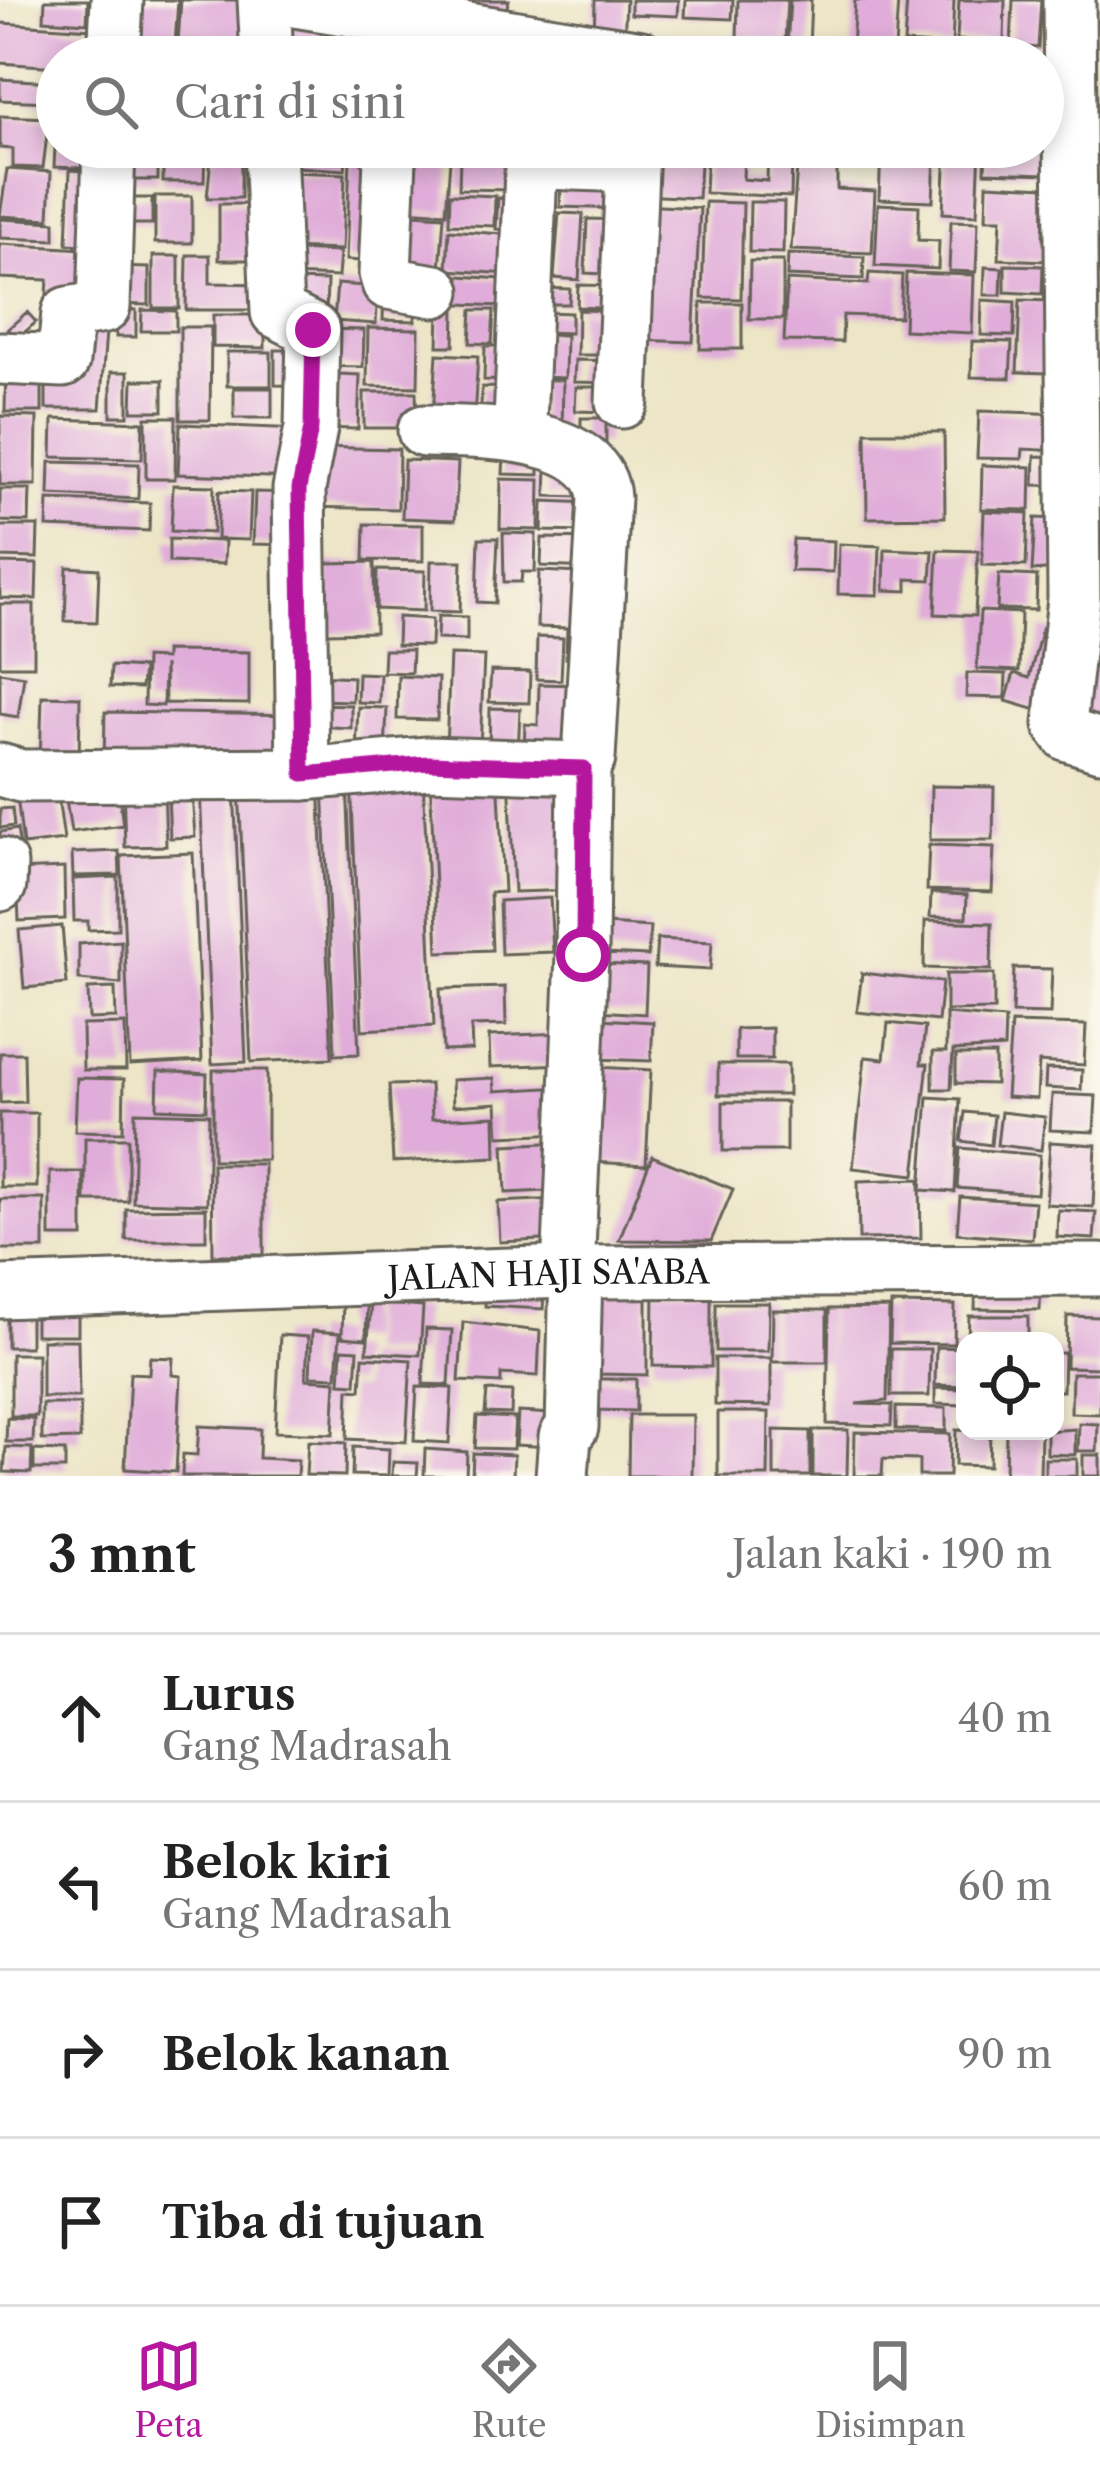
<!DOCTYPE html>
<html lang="id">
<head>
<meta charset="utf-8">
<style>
  body { margin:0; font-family:"Libre Caslon Text",serif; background:#f2f2f2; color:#222 }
  .controls { position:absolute; right:36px; bottom:36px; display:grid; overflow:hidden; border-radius:24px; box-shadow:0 6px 18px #0003 }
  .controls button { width:108px; height:108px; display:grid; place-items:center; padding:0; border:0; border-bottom:3px solid #e0e0e0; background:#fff; color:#222; font:60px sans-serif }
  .stop { position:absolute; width:36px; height:36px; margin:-27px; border:9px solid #b5179e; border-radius:50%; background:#fff }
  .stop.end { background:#b5179e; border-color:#fff; box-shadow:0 3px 12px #0008 }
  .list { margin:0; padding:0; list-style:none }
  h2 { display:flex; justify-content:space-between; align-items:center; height:156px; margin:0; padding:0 48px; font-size:51px }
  h2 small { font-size:39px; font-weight:400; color:#767676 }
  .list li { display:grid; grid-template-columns:78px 1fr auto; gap:36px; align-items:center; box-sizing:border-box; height:168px; padding:0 48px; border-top:3px solid #e0e0e0 }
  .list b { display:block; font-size:45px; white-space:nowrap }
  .list p { margin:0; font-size:39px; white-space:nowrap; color:#767676 }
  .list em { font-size:39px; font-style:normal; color:#767676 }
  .icon { flex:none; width:66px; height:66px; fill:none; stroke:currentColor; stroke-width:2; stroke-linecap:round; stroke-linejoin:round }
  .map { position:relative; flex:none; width:1100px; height:1476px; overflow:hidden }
  .search { position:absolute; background:#fff; box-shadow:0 6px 18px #0003; left:36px; right:36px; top:36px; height:132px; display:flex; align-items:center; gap:30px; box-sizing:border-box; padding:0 42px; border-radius:66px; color:#767676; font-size:45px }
  .sheet { height:828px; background:#fff }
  nav { display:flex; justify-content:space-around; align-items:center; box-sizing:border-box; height:168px; border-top:3px solid #e0e0e0; background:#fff; font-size:33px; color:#767676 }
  nav a { display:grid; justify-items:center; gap:6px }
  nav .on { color:#b5179e }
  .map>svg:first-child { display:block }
  .building { fill:#e0acd9 }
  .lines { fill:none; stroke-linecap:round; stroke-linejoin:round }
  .minor-casing { stroke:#656258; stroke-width:57 }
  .minor { stroke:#fff; stroke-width:51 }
  .route { stroke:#b5179e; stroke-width:15 }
  .labels { text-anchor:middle; stroke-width:9; stroke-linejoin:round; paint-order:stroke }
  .street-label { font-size:33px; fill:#1c1c1c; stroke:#fbf7ec }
</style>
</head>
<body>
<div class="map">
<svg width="1100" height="1476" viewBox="0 0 1100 1476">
  <rect width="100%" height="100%" fill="#fbf7ec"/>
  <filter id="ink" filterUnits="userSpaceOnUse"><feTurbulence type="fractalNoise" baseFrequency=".00833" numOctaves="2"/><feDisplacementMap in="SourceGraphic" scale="24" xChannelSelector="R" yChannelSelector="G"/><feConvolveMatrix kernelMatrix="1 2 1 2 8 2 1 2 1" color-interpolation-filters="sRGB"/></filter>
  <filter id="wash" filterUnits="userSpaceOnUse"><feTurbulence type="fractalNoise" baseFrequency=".004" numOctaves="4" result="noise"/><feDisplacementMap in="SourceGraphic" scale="48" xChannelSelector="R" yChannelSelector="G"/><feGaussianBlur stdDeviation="2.7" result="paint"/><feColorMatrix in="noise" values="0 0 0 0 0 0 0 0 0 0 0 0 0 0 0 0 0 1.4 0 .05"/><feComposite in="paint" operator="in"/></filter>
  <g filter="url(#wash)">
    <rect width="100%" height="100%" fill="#ece5c6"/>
    <g id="blocks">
      <!-- building -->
      <path class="building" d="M45,0H88L87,23L44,20Z
        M137,0H178L175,44L134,41Z
        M181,0H248L245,48L178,43Z
        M285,0L357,15L348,57L275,46Z
        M441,0H509L501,26Z
        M595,0H626L624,43L594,41Z
        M631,0H679L678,16L631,14Z
        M686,0H733L732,19L685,17Z
        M738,0H787L785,42L737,39Z
        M790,0H811L809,48L787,47Z
        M855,0H898L895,49L852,48Z
        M907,0H954L952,46L904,43Z
        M959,0H1005L1004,41L957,40Z
        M1013,0H1041L1038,48L1011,46Z
        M0,23L107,30L105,57H57V67L0,63Z
        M369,24L421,40L416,57H360Z
        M660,41L708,43V57H659Z
        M138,45L192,47V57H138Z
        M426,46L461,56V57H423Z
        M200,48L252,50V57H199Z
        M710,49L769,53V57H710Z
        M813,52L845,53V57H812Z
        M0,79L52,82L51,102L0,100Z
        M0,116L49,118L43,168L13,167V149L0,148Z
        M120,147H158V180H120Z
        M163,147H205L204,182H163Z
        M212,147H256V164H241V198H207Z
        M282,147H347L345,170L281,166Z
        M399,147H451L446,213L392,209Z
        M643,147H701L698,198L641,195Z
        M822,147H875L874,166L822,163Z
        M946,147H980L977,215L943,213Z
        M986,147H1047L1046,174L985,172Z
        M55,148L107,150L105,169L54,167Z
        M707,149L744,151L743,179L767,181L768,149L792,150L791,197L705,193Z
        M881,150L935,152L933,201L879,199Z
        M460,158H516L515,190L459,189Z
        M350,159L385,161L380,262L346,260Z
        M797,166L837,167V189L875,191L872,253L791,250Z
        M562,167L627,169L626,209L560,207Z
        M7,169L51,172L49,219L0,216Z
        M70,170L104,172L100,246L67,244Z
        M290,172L345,174L342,250L287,248Z
        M987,184L1045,187L1043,239H1050L1049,261L999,259L1001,219H986Z
        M450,194L495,196L494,226L449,224Z
        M155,196H192V243H155Z
        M116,198H152V224H116Z
        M498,198L520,199L518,230L496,229Z
        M705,202L743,203L741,299L702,298Z
        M750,202H784L783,253L749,252Z
        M219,204H262V260H219Z
        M878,204L919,206L918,240L939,241L938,269L875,266Z
        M1095,204H1100V270H1095Z
        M639,205L700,208L693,342L632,340Z
        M397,213L444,216L439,283L392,280Z
        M559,213L583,214L579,280L554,278Z
        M0,219L55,222V240L0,238Z
        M587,219L625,220L623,275L585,273Z
        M951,221L978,222L976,272L949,271Z
        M449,230L514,235L510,274L447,270Z
        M0,244L100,250L97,309L46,307L48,280L0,278Z
        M292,250L340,252L338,277L291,275Z
        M788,254L864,257L863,279L787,276Z
        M187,255H210V283L264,284V310H186Z
        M153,256H179V308H153Z
        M750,261H783V319H749Z
        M1005,265L1043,266L1042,294L1005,292Z
        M109,267L149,268V305L109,304Z
        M985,267L1002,268L1001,295H984Z
        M869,273L902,275L900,317L843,315L842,342L784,341L787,280L868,284Z
        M906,273L974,275L972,333L904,330Z
        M446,275L501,279L499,306L444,303Z
        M292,280L327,281L326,317L291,316Z
        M337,284L378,287L376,324L334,321Z
        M578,285L621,286V309L577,307Z
        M540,288L570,289L569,304H540Z
        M384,289L416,290L415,321L383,320Z
        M982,300L1015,302L1014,336L981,335Z
        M1020,300L1051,301L1048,373L1017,372Z
        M701,303H742V349H700Z
        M116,309L136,310V337H116Z
        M439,309H455L454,346H438Z
        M142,310L176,311V331H141Z
        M472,310H494L492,344L470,343Z
        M578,310L618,311L617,355H577Z
        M27,312L36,322L0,354V336Z
        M546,312L571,313V333L545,332Z
        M213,315H265V348L213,347Z
        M69,325L106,332L100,409H46V366Z
        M180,327H211L210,420H180Z
        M368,328L419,329L418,387L367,386Z
        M320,329L364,330L363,367L318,366Z
        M540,335H566L565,378L539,377Z
        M972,341L1012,342L1010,378L971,377Z
        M485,346H516V381L484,380Z
        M275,350H307V386L275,385Z
        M227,352H271V386H227Z
        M437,354L478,356L474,417L433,414Z
        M575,360L617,361L616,383L574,382Z
        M6,367H42V412H5Z
        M111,372H128V416H111Z
        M316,373L360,375L358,429L315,428Z
        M133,380H163V411H132Z
        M539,380H563L562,431H539Z
        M482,387L516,388L480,424Z
        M576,387H612V412L575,411Z
        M234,388H272V418H234Z
        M364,392H416L417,428H364Z
        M979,411L1063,414L1062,451L1023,449L1022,459L977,458Z
        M0,416L37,417L36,485H0Z
        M146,417H176L175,479H146Z
        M581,418H606V444L581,443Z
        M53,419L143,422L142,459L52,457Z
        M180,424L299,429L297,478L178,474Z
        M866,432H944L945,517L867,518Z
        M308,447L399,449L398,509L307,507Z
        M504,451H539V475L503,474Z
        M1035,456L1065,457L1064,486L1034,485Z
        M404,460L458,462L455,520L402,518Z
        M50,462L139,464L138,499L49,495Z
        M547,465L583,466L582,497L546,496Z
        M982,465L1031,467L1030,510L981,509Z
        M501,479L540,480L539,530L500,529Z
        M173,485L214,486L213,533L171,531Z
        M0,489H30L29,522L0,521Z
        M219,491L251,492L249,540L217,539Z
        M255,492L294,493L292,545L253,544Z
        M48,500L150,503L149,531L47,527Z
        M543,501L591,503L590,532L542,531Z
        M984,511L1028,513L1026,566L982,565Z
        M1035,518L1057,519L1056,569L1032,571Z
        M365,524L423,525V561L364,560Z
        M0,526H38L37,558L0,557Z
        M503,533L536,534L535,572H522L521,582H504Z
        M479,538H498L495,603L477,602Z
        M542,538L595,539L594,568L541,566Z
        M169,539L225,541L224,564L169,562Z
        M793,539L834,541L833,572L791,571Z
        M839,544L880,546L878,595L838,594Z
        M885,549L933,551L931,580L907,579V591L884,590Z
        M938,550L978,551L975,616L935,614Z
        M431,561H462L460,612L430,611Z
        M374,562L375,632L327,633L326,563Z
        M0,563L37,564L36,599L0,598Z
        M67,567L99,569L97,622L65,621Z
        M377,570L425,571L424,611L376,609Z
        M539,571L580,573L590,659L566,658L567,628L537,627Z
        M999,574L1037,576L1036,610L997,609Z
        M0,604H34V666H0Z
        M980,611L1021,613L1019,671L977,669Z
        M438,616L467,617V640L437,639Z
        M398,617L432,619L431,646L397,645Z
        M1098,621H1100V661L1090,659Z
        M1042,628L1065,634L1043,712L1006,701L1014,673L1029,678Z
        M537,637L563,638L561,680L536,679Z
        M384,650H412L411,673L383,672Z
        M165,651L249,652V704L165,703L164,665L163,706L144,705L145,658L165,659Z
        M450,655L484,656L480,749L446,748Z
        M111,666L143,668L141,688L110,687Z
        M1088,666L1100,668V721L1078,717Z
        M491,671L530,672L529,703L489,702Z
        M0,672L24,676L18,717L0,714Z
        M358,673L380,674L379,703L357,702Z
        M967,673L1006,674L1005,698L966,697Z
        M317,675L353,677L352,701L316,700Z
        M398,676L438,678L437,720L397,719Z
        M539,684L577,685L575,753L524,752L525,724L538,725Z
        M42,696L80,697L79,765L40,764Z
        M314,704L351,705V728L313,726Z
        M358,707L387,708L385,754L356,753Z
        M490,708L520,709L518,754L489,753Z
        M105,712L300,715L298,769L104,765Z
        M574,769L579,890L514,892L509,772Z
        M498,773L504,892L490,893L492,950L438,952L430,775Z
        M423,776L434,1026L362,1030L351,779Z
        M117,780L123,825L71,832L64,787Z
        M164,782L166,846L125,847L123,784Z
        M319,782L332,1058L251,1062L239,786Z
        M347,783L359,1054L335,1055L323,784Z
        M234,786L246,1062L212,1064L200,788Z
        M931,786L994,787L993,840H930Z
        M57,790L64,840L23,845L17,796Z
        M192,793L195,837L170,838L168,794Z
        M12,808L14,826L0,828V809Z
        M17,829L21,853L0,857V832Z
        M929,845L994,847L992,892L927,890Z
        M119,851L120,875L73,876L72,853Z
        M193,853L202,1061L130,1065L121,856Z
        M64,868L65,919L19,921L17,870Z
        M118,877V929L88,930V921H74L73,879Z
        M931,893L967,895L966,918L930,917Z
        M550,898L553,952L501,954L499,901Z
        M925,921L992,923L991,970L924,968Z
        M605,924L650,927L648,956L603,954Z
        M62,926L67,984L24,988L19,930Z
        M657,939L712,942L710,970L655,967Z
        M121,941V984L79,980V944Z
        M599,964L647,966L645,1014L597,1011Z
        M1014,968L1052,969L1050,1014L1012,1013Z
        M862,973L942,982L938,1021L857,1012Z
        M946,974H994V1010L946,1011Z
        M505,987L506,1025L471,1026L472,1050L443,1051L440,989Z
        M115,988L116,1018L89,1019L88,989Z
        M946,1014L1005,1019L1004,1048L953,1051L951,1089H933V1052H946Z
        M599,1019L653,1022L651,1061L596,1059Z
        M888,1023L925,1027L921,1064H928L915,1175L853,1168L865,1057L884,1059Z
        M1011,1023L1086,1025L1084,1065L1039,1062L1037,1099L1006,1097Z
        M125,1024L126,1070H83L82,1025Z
        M772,1028V1059H736V1029Z
        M565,1033L566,1064L490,1067L489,1036Z
        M0,1053H24L25,1102L0,1103Z
        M956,1055H995V1084L956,1083Z
        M718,1064H788V1095H718Z
        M596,1067L651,1070L646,1165L591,1162Z
        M1046,1069L1082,1070L1081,1090L1045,1088Z
        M213,1070H267V1160H213Z
        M158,1071L207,1074L206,1110L157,1108Z
        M77,1078L124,1079L123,1132L75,1131Z
        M494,1078L495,1091L563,1087L564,1133L499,1136L497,1103L453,1106L452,1080Z
        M430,1084L432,1119L495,1116L496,1157L393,1162L389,1085Z
        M1052,1094L1096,1096L1094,1132L1050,1130Z
        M928,1097L960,1099L955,1192L921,1190Z
        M723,1102H786V1151H723Z
        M135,1112L209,1114L207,1204L133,1202Z
        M965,1112L994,1115L991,1145L961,1141Z
        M1001,1112L1045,1117L1041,1150L997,1145Z
        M0,1113H37V1187H0Z
        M85,1138H128V1201H85Z
        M565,1142L566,1190L506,1193L504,1145Z
        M1050,1142L1096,1145L1093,1207L1046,1204Z
        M960,1148L1040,1155L1037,1194L957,1188Z
        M652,1156L733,1189L711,1241L619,1240Z
        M212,1164H264V1255H213Z
        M50,1172H83V1237H50Z
        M920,1179L921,1238L859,1239L858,1181Z
        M960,1197L1035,1202L1032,1239L957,1233Z
        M0,1199H44V1249H0Z
        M560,1199L563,1239L500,1242L498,1202Z
        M206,1208V1240H126V1209Z
        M1058,1210L1096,1212L1094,1239L1057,1237Z
        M486,1276L545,1280L543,1309L485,1306Z
        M976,1277L1041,1278L1040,1310L975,1309Z
        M599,1287L647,1288V1375L598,1374Z
        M654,1291H711V1367L653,1366Z
        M343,1298L367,1299L366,1339L342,1337Z
        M371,1303L423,1307L420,1355L367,1352Z
        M716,1303H769L768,1351H716Z
        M891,1304L955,1305L954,1344L890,1343Z
        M889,1308L887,1401L856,1404L892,1405L891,1426L827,1424L829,1309Z
        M35,1309H78V1335H35Z
        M773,1310H827V1362H772Z
        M7,1311H30V1347H7Z
        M969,1316H1028V1341H968Z
        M1067,1316L1100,1317V1368L1066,1367Z
        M463,1322L540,1331L538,1376L501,1374V1383L459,1381Z
        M426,1329L452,1330L449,1385L423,1384Z
        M312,1331L340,1333L337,1377L310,1376Z
        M280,1335L308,1337L306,1379L336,1381L333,1434L275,1432Z
        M42,1340H78L79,1397H42Z
        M936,1347L965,1348V1386L935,1385Z
        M342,1349L358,1350L356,1384L340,1383Z
        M891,1349H930L929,1396H891Z
        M1055,1353H1064L1063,1391H1055Z
        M11,1354H37V1416H11Z
        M150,1357L173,1358L172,1375L181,1376L176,1472L125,1469L130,1373L149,1374Z
        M363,1357L411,1360L406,1442L347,1439L349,1389L361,1390Z
        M715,1358H771V1406L715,1405Z
        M1072,1373H1100V1414L1071,1413Z
        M594,1379H636V1411L594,1410Z
        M417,1387L452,1388L449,1443L414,1441Z
        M935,1388L965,1389V1405L935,1404Z
        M487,1391L512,1392L511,1414L485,1413Z
        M42,1404H80V1439L42,1440Z
        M896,1407L946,1408V1431L896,1429Z
        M518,1412L552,1414L550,1447L516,1445Z
        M718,1412H769L768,1476H718Z
        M629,1415H693L692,1476H628Z
        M477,1416L515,1418L513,1449L475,1448Z
        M7,1418L34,1419L33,1442H6Z
        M1079,1423L1098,1424L1097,1451H1078Z
        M199,1426L260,1429L259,1458L298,1460L297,1476H182L183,1454L197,1455Z
        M1075,1429V1455L1047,1454V1431Z
        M774,1430L810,1431V1476H774Z
        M813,1430H848L847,1476H813Z
        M956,1430L990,1431L989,1466L955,1465Z
        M1006,1431H1041L1040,1476H1005Z
        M855,1432L950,1434L949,1476H919V1460L883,1459L882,1476H854Z
        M308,1441L346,1443L345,1476L306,1475Z
        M6,1447L32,1448L31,1473L4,1472Z
        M353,1447L389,1449L388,1476L352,1475Z
        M425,1449L467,1452L466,1476H424Z
        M34,1450L65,1451V1469H34Z
        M473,1453L514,1455L513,1476H472Z
        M1083,1455H1100V1476H1083Z
        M1045,1459H1077V1476H1045Z
        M393,1462L418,1463L417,1476H392Z"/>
    </g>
  </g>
  <g filter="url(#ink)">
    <use href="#blocks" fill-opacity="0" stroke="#656258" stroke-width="3"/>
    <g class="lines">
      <!-- minor casing -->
      <g class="minor-casing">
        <g id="minor">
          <path d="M264,0L267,57"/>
          <path d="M289,0L641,57"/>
          <path d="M1069,0L1074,599L1060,724L1068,735L1100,745"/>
          <path d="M114,57L117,0"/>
          <path d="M270,147L277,312L313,330L311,428L299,489L303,774"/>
          <path d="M384,147L390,159L385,273L388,283L435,291"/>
          <path d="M0,358L63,361L68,313L104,307L109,147"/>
          <path d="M622,402L633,147"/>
          <path d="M424,431C474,432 600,429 604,498L589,758L578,765"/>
          <path d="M525,433L520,422L531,170L545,163L631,166"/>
          <path d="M0,770L21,776L303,774L428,763L584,768L582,955L568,1272"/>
          <path d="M0,885L1,864"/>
          <path id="s1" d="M0,1292L568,1272L1100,1270"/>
          <path d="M562,1476L565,1437L572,1427L576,1272"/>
        </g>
      </g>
      <!-- minor -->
      <use href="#minor" class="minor"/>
    </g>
  </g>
  <g class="lines" filter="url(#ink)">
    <!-- route -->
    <path class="route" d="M313,330L311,428L299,489L303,774L428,763L584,768L583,955"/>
  </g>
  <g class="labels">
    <!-- street labels -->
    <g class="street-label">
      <text dy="12" stroke="none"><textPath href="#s1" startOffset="549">JALAN HAJI SA'ABA</textPath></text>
    </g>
  </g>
</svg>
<div class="controls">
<button><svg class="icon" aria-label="locate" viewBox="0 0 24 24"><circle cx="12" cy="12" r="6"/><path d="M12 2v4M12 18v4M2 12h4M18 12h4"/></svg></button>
</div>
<div class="stop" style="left:583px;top:955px"></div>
<div class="stop end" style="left:313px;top:330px"></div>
<div class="search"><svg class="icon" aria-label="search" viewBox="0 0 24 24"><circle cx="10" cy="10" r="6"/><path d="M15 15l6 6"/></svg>Cari di sini</div>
</div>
<section class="sheet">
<h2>3 mnt<small>Jalan kaki · 190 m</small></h2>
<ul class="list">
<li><svg class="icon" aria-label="ahead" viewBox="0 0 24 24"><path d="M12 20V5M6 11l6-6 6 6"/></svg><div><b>Lurus</b><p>Gang Madrasah</p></div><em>40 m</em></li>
<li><svg class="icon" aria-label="left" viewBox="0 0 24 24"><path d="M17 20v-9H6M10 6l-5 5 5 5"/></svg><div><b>Belok kiri</b><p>Gang Madrasah</p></div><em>60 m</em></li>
<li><svg class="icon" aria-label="right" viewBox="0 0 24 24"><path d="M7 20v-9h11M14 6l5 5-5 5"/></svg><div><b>Belok kanan</b></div><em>90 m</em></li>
<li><svg class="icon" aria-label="arrive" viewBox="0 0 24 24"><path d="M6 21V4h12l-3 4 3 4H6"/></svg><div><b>Tiba di tujuan</b></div></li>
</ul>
</section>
<nav>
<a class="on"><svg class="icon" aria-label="map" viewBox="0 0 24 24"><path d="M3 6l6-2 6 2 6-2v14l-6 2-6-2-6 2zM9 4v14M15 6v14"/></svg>Peta</a>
<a><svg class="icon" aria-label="directions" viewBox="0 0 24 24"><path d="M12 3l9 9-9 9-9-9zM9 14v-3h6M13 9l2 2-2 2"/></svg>Rute</a>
<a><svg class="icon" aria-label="saved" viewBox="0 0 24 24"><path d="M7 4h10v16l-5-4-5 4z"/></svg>Disimpan</a>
</nav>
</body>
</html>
